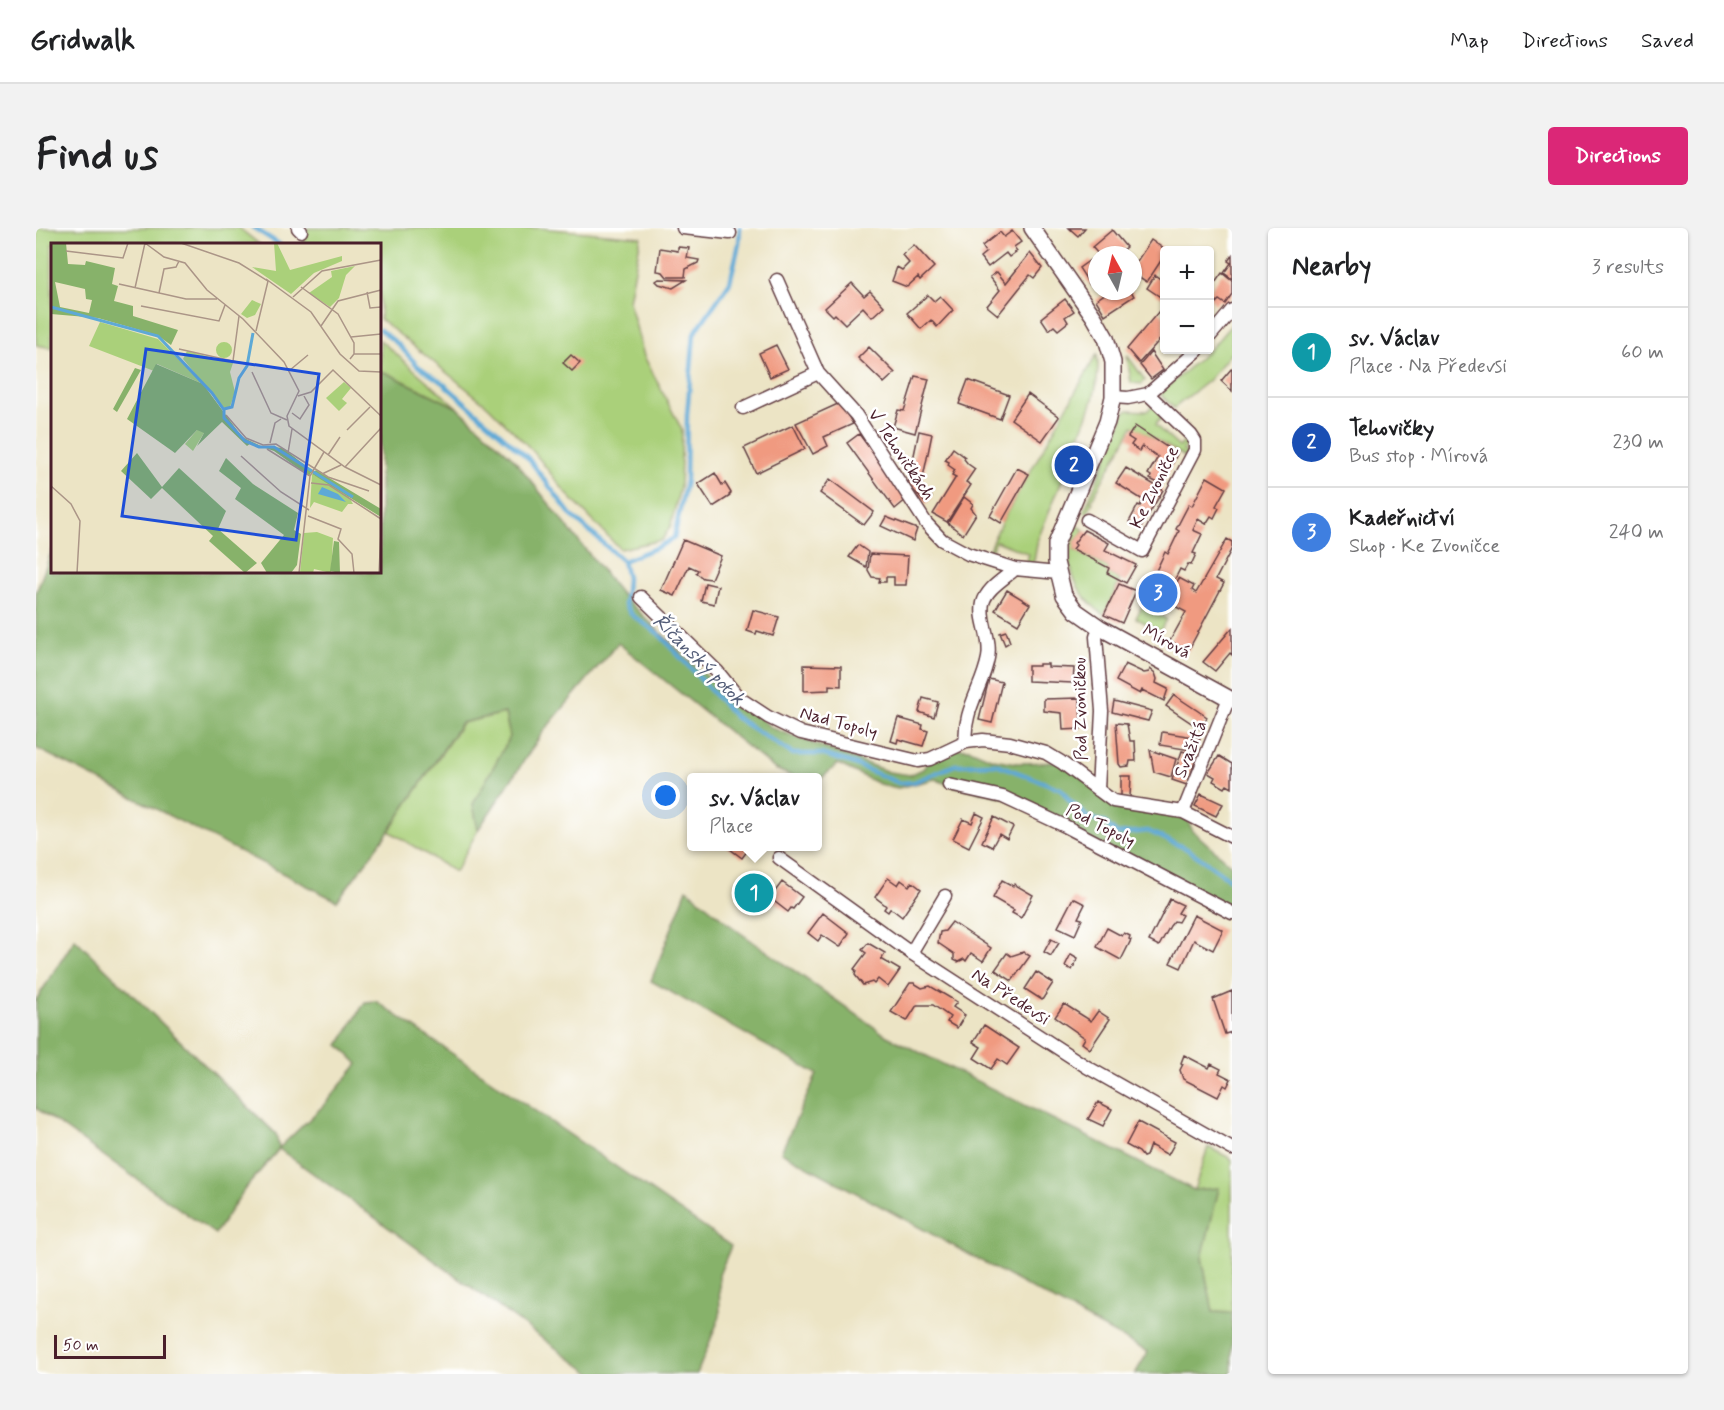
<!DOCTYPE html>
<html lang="en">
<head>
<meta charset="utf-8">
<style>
  body { margin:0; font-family:Mynerve,sans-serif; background:#f2f2f2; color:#202124 }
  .controls { position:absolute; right:18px; top:18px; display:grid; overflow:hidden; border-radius:6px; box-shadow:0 2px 4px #0004 }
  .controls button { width:54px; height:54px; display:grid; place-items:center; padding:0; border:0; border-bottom:2px solid #e0e0e0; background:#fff; color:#202124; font:30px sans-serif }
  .compass { position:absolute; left:1052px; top:18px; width:54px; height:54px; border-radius:50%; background:#fff; box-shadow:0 2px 4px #0004; rotate:352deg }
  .scale { position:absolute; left:18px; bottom:15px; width:112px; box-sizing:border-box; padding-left:6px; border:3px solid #4a1f2b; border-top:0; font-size:16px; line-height:21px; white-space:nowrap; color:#4a1f2b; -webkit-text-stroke:4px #fff; paint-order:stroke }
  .you { position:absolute; left:630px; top:568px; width:21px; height:21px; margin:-15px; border:4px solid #fff; border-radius:50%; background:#1a73e8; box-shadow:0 0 0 9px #1a73e833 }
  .badge { display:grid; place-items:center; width:39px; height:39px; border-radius:50%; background:#db2777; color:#fff; font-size:20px; font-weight:700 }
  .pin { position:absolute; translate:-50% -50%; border:3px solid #fff; box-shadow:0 2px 6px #0006 }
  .popup { position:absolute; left:651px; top:545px; width:135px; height:78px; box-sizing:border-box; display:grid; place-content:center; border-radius:6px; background:#fff; filter:drop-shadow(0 2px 4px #0005); font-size:20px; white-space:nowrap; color:#757577 }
  .popup b { font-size:22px; color:#202124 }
  .popup::after { content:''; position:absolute; left:50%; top:100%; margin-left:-12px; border:12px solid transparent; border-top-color:#fff }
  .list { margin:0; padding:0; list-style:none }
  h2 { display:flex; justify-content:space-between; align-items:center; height:78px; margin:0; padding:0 24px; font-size:26px }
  h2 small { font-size:20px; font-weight:400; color:#757577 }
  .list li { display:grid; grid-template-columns:39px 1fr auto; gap:18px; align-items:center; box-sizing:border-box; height:90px; padding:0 24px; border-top:2px solid #e0e0e0 }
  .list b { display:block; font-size:22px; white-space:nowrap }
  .list p { margin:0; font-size:20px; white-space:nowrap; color:#757577 }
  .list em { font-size:20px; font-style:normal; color:#757577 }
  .map { position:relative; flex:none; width:1196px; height:1146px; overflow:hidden; border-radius:6px }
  header { display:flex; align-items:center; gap:36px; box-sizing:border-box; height:84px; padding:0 30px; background:#fff; border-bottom:2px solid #e0e0e0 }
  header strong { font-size:28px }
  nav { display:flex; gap:33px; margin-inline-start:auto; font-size:21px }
  .intro { display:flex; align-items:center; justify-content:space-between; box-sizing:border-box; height:144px; padding:0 36px }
  h1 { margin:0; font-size:42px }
  .button { padding:15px 27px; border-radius:6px; background:#db2777; color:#fff; font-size:21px; font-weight:700 }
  main { display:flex; gap:36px; padding:0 36px }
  aside { flex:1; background:#fff; border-radius:6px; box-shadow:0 2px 4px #0004 }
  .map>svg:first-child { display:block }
  .green { fill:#aad07a; stroke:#7a7852; stroke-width:1.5 }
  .forest { fill:#87b26a; stroke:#68684a; stroke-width:1.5 }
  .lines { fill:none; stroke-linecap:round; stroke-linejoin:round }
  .stream { stroke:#5ea9d6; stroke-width:4.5 }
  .building { fill:#f09a80 }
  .minor-casing { stroke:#623d42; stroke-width:15 }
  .tertiary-casing { stroke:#623d42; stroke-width:18 }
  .minor { stroke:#fff; stroke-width:12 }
  .tertiary { stroke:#fff; stroke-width:15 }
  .labels { text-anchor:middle; stroke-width:5; stroke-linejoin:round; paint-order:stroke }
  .street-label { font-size:18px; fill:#4a1f2b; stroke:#fff }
  .water-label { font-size:20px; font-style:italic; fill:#535d78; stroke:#fff }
  .inset-river { fill:none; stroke:#5ea9d6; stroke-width:3 }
  .inset-road { fill:none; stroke:#ab9587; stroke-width:1.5 }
  .view { fill:#1d4ed8; fill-opacity:0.15; stroke:#1d4ed8; stroke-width:3 }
  .inset-edge { fill:none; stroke:#4a1f2b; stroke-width:3 }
</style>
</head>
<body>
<header>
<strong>Gridwalk</strong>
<nav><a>Map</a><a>Directions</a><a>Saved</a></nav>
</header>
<div class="intro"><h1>Find us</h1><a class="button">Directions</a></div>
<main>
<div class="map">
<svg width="1196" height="1146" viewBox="0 0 1196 1146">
  <rect width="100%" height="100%" fill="#fff"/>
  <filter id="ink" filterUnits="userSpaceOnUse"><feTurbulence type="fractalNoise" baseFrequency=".0167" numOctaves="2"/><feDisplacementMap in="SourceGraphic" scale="12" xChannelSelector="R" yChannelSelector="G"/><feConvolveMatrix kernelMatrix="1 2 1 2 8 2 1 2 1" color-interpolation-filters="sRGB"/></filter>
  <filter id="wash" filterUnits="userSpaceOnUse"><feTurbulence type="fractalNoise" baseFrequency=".008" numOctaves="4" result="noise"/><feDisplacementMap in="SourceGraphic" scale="24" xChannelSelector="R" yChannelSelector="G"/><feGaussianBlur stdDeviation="1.35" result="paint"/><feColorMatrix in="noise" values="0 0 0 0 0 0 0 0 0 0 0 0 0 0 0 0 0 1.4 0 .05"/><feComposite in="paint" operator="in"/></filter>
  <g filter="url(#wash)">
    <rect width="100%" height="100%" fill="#ece4c5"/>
    <!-- green -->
    <path class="green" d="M0,0H203L223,16H16V120L0,117Z
      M272,0H504L605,9L593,73L608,128L646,202L644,259L635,297L626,312L584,321L530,265L497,223L452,178L344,91V16H267Z
      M1196,96V124L1173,152L1138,180L1125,167L1127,163L1175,120Z
      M344,112L422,180L351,145L344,143Z
      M1061,126C1066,161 1049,194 1036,226L1032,224L1026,237L1031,240L1002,311L998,333L994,336H990L993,326L960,313L954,324L952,323L965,295Z
      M1091,127L1109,152L1106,156L1095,155Z
      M1120,174L1131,184L1119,197L1143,219L1155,207L1159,218H1149L1147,223L1156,228L1154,232L1097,198L1055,273L1057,274L1051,285L1048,283L1085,196L1088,185L1092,182L1111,183Z
      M1041,297L1048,302L1038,315L1040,317L1038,322L1073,340L1071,345L1084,352L1068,387C1038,365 1024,333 1041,297Z
      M1106,378L1130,391L1124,403L1100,390Z
      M469,485L474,509L437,576L442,602L419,644L353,603L426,495Z
      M1172,919L1196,931V1085L1177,1084L1166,1030L1183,960L1158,962Z"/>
    <!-- forest -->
    <path class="forest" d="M344,143L351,145L422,180L477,230L584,365L662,441L736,500L853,544L874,547L887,541L894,531L915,520L934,521L957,531L981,535L1025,534L1077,573L1147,584L1157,603L1196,638V685L967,569L913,557L899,551L862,560L843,556L802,536L781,554V550L758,549L739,541L582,415L507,504L442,602L437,576L474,509L469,485L425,495L353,603L301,673L0,520V365L16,322V344H344Z
      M651,661L699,701L851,808L1158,962L1183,960L1166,1030L1177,1084L1196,1085V1146H1099L1112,1124L745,924L781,846L615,753Z
      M39,711L240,906L243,920L287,878L322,836L303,817L329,774L340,773L695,1018L683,1047L684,1088L661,1146H556L243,921L208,962L179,1006L0,880V772Z"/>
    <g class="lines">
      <!-- stream -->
      <path class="stream" d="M218,0L243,16
        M344,102L362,116L382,138L408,156L492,230L535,287L587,333L591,350L589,376L596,387L623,406L699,489L757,526H785L813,534L863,555L878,554L919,537L960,536L1025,561L1033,572L1051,589L1069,595L1081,606L1112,603L1153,622L1196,653
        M587,333L622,319L638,310L650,253L651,187L658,106L694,54L703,16L704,0"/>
    </g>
    <g id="blocks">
      <!-- building -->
      <path class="building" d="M1033,0H1049L1042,8Z
        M1076,2L1090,19L1081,27H1067L1066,25L1063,27L1056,19Z
        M976,3L985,14L978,19L981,23L973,29L970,25L952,39L944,29L950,24L946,18L964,4L968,9Z
        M1115,12L1128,21V28L1111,54L1097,45V39Z
        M878,17L898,39L884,52L882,49L871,59L856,53L861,39L866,42L873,35L866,27Z
        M642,19L653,20L651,30L663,32L662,35L650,41L649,49H631L627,44L621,43L624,20L642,23Z
        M994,25L1006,40L998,50L994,47L962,87L951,78L964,62L954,49L961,44L970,55Z
        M1196,27V51L1188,45L1195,35L1192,33Z
        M1054,32L1061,43V52L1054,57L1043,40Z
        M1186,45L1196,53V66L1189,76L1183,72L1179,76L1174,70V62Z
        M1119,47L1128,54V66L1126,70L1111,60Z
        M623,51L650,52L637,60L623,56L620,53Z
        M816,55L828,68L834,63L848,78L836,89L827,79L809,96L799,86L797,88L789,80Z
        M1073,63H1095L1098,68L1069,87L1060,72Z
        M892,67L898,73L904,68L917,82L901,99L895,92L885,101L871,85Z
        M1029,71L1038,83L1029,89L1032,94L1022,102L1018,98L1013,102L1005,90Z
        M1123,83L1128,88V107L1103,135L1091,121Z
        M740,117L752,141L734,149L723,125Z
        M833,119L859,145L848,155L822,130Z
        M1115,124L1127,142L1115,151L1104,137Z
        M535,127L544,135L536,143L527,135Z
        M1196,140V163L1185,153Z
        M879,148L893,151L879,205L857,199L862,182L868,183Z
        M932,152L973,167L964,191L923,176Z
        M992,166L1023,189L1006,213L975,191Z
        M804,175L817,196L788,209L792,218L777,226L760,195Z
        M757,197L769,221L720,245L708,220Z
        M1099,198L1141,226L1126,257L1114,251L1115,248L1112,246L1122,229L1106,218L1103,223L1095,217L1098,213L1092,209Z
        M883,203L896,206L885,259L896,269L890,276L872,256Z
        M823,206L871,271L859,281L811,215Z
        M917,220L929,229L928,231L932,236L939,241L930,254L935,257L911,294L897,286L920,249L916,247L919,242L912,237L913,234L909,232Z
        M981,240L993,246L965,295L954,288Z
        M1090,240L1127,262L1104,301L1093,294L1102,277L1104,278L1107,272L1080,255Z
        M679,245L686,257L689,255L695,265L693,267L694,268L677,279L662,256Z
        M1171,249L1190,260L1180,278L1183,280L1178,290L1175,288L1170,296L1162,291L1157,302L1166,306L1157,325L1160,326L1155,337L1152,336L1148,343L1144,341L1138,353L1141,354L1143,350L1158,358L1156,362L1160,365L1191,311L1196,314V320L1180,351L1188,355L1152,423L1134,413L1150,384L1114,365L1123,347L1119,345L1129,324L1132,326L1143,303L1140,301L1153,276L1156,278Z
        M794,251L838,284L828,297L784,265Z
        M928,269L937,276L935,280L940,286L927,307L912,295Z
        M850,289L881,301L877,313L845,298Z
        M1048,302L1073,315L1069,322L1100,337L1090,355L1071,345L1073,340L1037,321L1040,317L1038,315Z
        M647,312L685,328L675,351L667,350L660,345L662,342L653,338L639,368L625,362Z
        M822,317L832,324L830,339L813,329Z
        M834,326L872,328L870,357H858V349H850V354H843L844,350L836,349L832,342Z
        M669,355L682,358L678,376L665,373Z
        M1083,356L1100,363L1086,395L1068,387Z
        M971,362L994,376L982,396L959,382Z
        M717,382L743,389L737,408L721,403L720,406L711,403Z
        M1196,400V427L1194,425L1179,443L1167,434Z
        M970,403L974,414L969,417L964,405Z
        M1003,436H1012V439L1038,440L1037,455L992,453V438H1003Z
        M1089,436L1108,445L1113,444L1114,441L1119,445L1121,451L1120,455L1132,461L1128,473L1106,462L1104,466L1080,453Z
        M768,437L805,438V458L793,457V462L768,463Z
        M953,451L966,454L956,495L943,492Z
        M1138,467L1171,489L1166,502L1130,478Z
        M887,470L902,474L898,489L883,484Z
        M1044,470L1045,501L1027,502L1026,485L1008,483V471Z
        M1078,473L1116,483L1112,493L1076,484Z
        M862,490L887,497L886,501L892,503L887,518L862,511L861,515L855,513Z
        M1080,495L1091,496L1094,513H1099L1100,533H1094L1093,538L1085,539L1083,536Z
        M1126,504L1164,510L1160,523L1124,517Z
        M1114,522L1140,531L1135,549L1118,544Z
        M1146,523L1161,528L1151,557L1136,552Z
        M1183,528L1196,536V560L1191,557L1189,560L1177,553L1179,549L1172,545Z
        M1085,548H1095L1094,569H1085Z
        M1165,566L1187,576L1180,588L1159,578Z
        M940,585L948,589L933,619L917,611L927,591L936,595Z
        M958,589L977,599L971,611L963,606L956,619L946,614Z
        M690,618H715L706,630Z
        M852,650L862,657L865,652L873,658L876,654L885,661L866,689L857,682L854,681L852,684L848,681L850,678L848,676L839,669Z
        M966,652L977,658L978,656L997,667L985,690L976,685L978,682L957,670Z
        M746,654L766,669L757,681L755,680L752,684L734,670Z
        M1037,670L1049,676L1042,690L1046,691L1039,707L1022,699Z
        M1134,671L1147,677L1142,685L1146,687L1142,694L1138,693L1134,698L1123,718L1113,713Z
        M787,685L813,705L804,719L786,707L782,713L772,705Z
        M1158,687L1187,702L1177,722L1158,712L1145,740L1134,735Z
        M916,694L955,720L947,733L935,725L930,733L928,731L922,734L918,732V726L902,715L904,704L909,703Z
        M1071,700L1086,708L1088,705L1094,708L1093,711L1095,712L1085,732L1061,719Z
        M1015,711L1023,715L1015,728L1008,724Z
        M832,715L849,725L845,731L864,742L852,759L842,751L838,756L836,754L827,757L819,747L820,743L818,741L830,725L826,722Z
        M987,724L994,728L976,753L959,742L971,725L975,728Z
        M1035,726L1042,730L1036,742L1029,738Z
        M1000,744L1017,755L1006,772L989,761Z
        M874,755H878L886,760L894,758L921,774L917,779L929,787L921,800L911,794L914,789L897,777H881L871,793L855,784Z
        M1196,763V804L1189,806L1177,771Z
        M1028,776L1055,793L1062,783L1074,791L1054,821L1046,815L1049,810L1019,789Z
        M948,797L983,820L971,837L962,831L955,841L938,830L945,819L937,814Z
        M1148,827L1173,840L1175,836L1185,841L1183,845L1195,851L1191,859L1188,857L1182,869L1147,851L1144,842L1147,836L1145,835Z
        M1062,874L1076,881L1067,898L1052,891Z
        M1102,894L1139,914L1132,927L1114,917L1110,928L1107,929L1103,924L1090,917Z"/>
    </g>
  </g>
  <g filter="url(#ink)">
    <use href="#blocks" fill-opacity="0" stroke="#623d42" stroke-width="1.5"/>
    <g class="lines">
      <!-- minor casing -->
      <g class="minor-casing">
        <path id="minor" d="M262,0L265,3
          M647,0L694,5
          M741,52L782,145L820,187L890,295L906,312L932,326L979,341L1022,345
          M1174,108L1196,82
          M1077,169L1092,170L1112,166L1162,122
          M707,180L782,145
          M1051,292L1106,323L1159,222V213L1155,207L1112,166
          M605,369L681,443L703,470L732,489L765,505L882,533L894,531L930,514L947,512L974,515L1010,525L1025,534L1077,573L1147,584L1196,609
          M930,514C926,485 947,458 952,430C956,410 943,392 947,375C951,360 968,351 979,341
          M913,557L967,569L1029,598L1196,685
          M1062,562L1066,483L1060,409L1063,399
          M1147,584L1193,470
          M743,630L875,725L1051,839L1196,921
          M875,725L909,668"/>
      </g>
      <!-- tertiary casing -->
      <g class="tertiary-casing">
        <path id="tertiary" d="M996,0L1058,89L1070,110L1077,134V169L1071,194L1020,316V334L1028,367L1040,383L1063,399L1196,472"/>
      </g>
      <!-- minor -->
      <use href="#minor" class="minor"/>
      <!-- tertiary -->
      <use href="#tertiary" class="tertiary"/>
    </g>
  </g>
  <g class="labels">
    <!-- street labels -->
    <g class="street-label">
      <text transform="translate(866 226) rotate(56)" y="6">V Tehovičkách</text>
      <text transform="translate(1118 259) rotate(-64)" y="6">Ke Zvoničce</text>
      <text transform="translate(1131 413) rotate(29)" y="6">Mírová</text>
      <text transform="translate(1044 481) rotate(-91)" y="6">Pod Zvoničkou</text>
      <text transform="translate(803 494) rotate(15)" y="6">Nad Topoly</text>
      <text transform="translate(1154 521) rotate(-68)" y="6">Svažitá</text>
      <text transform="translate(1065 597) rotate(27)" y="6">Pod Topoly</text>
      <text transform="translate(975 768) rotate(33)" y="6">Na Předevsi</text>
    </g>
    <!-- water labels -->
    <g class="water-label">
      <text transform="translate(664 431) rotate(45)" y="7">Říčanský potok</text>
    </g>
  </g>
  <!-- overview -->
  <g transform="translate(15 15)">
    <rect width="330" height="330" fill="#ece4c5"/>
    <path d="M223,0H226L239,27L291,13V18L263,30L240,51L201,24L225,28ZM304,23L295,32L288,55L279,64L258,50L281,34L280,28ZM201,57L210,61L204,72L196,75L190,71ZM49,79L107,96L152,141L106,121L103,128L38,103ZM165 107a8 8 0 1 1 16 0a8 8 0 1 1-16 0ZM136,108L182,120L179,129L184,149L179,164L173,165L132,116ZM293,139L300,145L291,156L296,160L288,168L275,155ZM153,186V190L142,208L134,201L146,187ZM261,231L295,249L302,261H297L291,269L263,259L259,265ZM266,289L282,295L280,330L263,326L262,330H249L253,290Z" fill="#aad07a"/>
    <path d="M0,0H15L17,21L34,22L35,18L64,25L61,41L67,43L63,58L82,63V73L127,87L120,102L106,92L47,75L0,71ZM4,39L34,46L35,56L41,57L38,70L9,64ZM105,121L152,141L191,194L210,203L232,205L261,228L258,233L223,208L200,200L196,203L171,179L146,203L153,190L146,187L124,210L76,176ZM84,125L90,127L66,169L62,166ZM86,210L111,244L128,225L175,268L167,286L206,320L194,330L158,298L162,293L111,245L100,256L70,228ZM175,215L202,241L247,270L243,287L250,291L246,322L240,330H216L210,320L233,292L184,256L190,245L168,228ZM265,227L330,266V274L261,231ZM283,298L288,299L289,330L279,328Z" fill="#87b26a" fill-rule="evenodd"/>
    <path d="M271,244L287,251L295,259L267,251Z" fill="#5ea9d6"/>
    <path class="inset-river" d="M0,64L107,93L161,150L173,167V175L194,198L208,204H223L302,254M173,166L181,164L188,135L196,123L202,90"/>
    <path class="inset-road" d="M94,0L113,14L134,20L156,47L192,76L233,119L248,148L236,173L238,183L294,224L330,242M130,0L188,20L217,38L205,88M15,8L72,15L77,0M215,36L260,69L289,111L308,128L330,129M68,41L135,56H166M250,44L287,71L303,100V111L299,116M84,45L94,0M316,49L319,65L330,64M108,50L113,26L125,24L128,18M242,54L271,28L330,17M90,63L168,78L174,62M270,83L287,58L330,47M300,94L330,91M128,106L195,121M303,111H330M182,118L188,73M239,127L257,112M201,129L220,170L236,177M247,153L260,149L282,127L330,173M241,170L249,176L258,162L253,153M175,172L195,195L212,202L225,201L277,234L318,248M296,187L319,164M219,200L224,180L230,176M216,206L259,233M237,210L241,186M277,212L289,194M190,213L230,249L258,267M294,224L330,185M271,231L290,222M260,240L278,242L330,276M0,243L20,261L29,278L26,330M257,273L290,286L287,296L301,311L303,330M248,330L259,233L273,209M328,330L330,288"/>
    <path class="view" d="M95,106L268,131L245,297L71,273Z"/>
    <rect width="330" height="330" class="inset-edge"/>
  </g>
</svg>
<div class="controls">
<button>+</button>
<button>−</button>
</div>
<svg class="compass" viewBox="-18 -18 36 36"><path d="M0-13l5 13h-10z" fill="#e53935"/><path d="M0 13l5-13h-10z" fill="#757577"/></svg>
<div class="scale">50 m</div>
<div class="you"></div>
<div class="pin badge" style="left:718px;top:665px;background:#0f9aa8">1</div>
<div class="popup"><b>sv. Václav</b>Place</div>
<div class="pin badge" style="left:1038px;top:237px;background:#1a4fb4">2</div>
<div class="pin badge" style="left:1122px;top:365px;background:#3f7fe0">3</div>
</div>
<aside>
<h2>Nearby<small>3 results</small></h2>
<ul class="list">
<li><span class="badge" style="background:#0f9aa8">1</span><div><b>sv. Václav</b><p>Place · Na Předevsi</p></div><em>60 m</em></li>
<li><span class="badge" style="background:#1a4fb4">2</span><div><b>Tehovičky</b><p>Bus stop · Mírová</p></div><em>230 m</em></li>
<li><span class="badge" style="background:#3f7fe0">3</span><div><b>Kadeřnictví</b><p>Shop · Ke Zvoničce</p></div><em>240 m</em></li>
</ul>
</aside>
</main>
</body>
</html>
